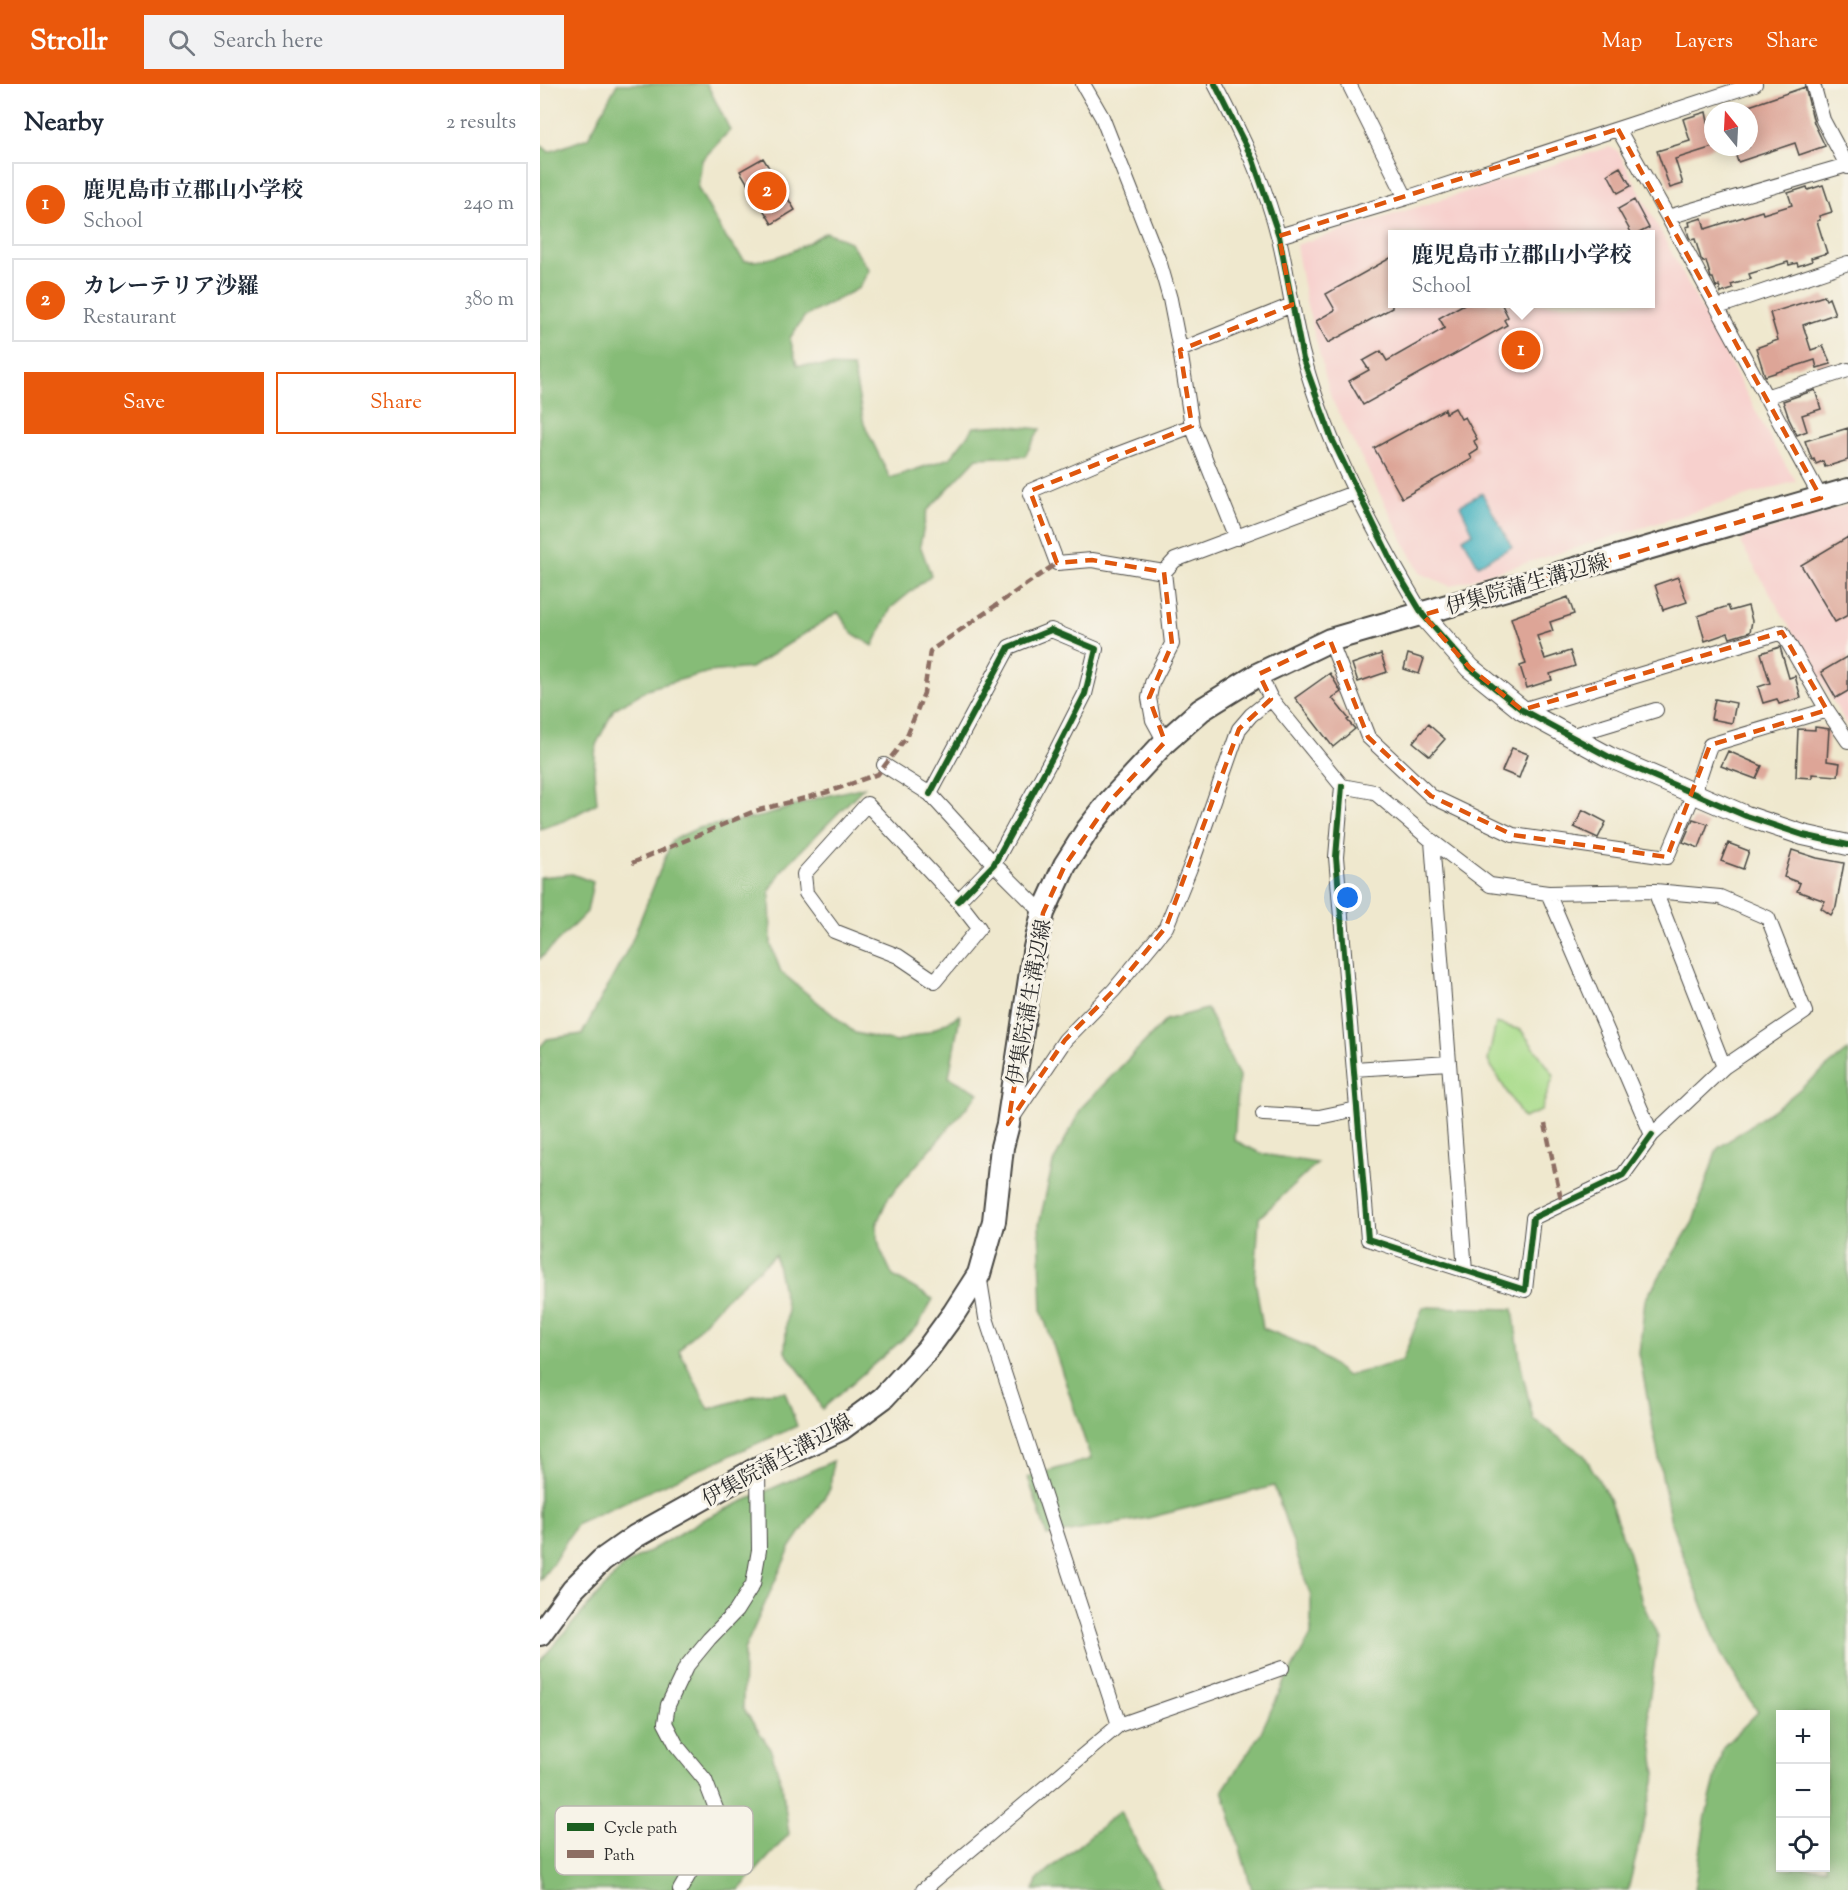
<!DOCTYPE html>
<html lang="en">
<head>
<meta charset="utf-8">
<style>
  body { margin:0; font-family:"Sorts Mill Goudy","Noto Serif JP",serif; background:#f2f2f3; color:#1f2937 }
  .controls { position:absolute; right:18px; bottom:18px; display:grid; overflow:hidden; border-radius:0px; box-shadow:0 3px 15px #0003 }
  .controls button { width:54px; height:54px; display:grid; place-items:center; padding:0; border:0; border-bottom:2px solid #e0e1e3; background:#fff; color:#1f2937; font:30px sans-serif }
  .compass { position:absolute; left:1164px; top:18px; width:54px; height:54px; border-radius:50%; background:#fff; box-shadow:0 3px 15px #0003; rotate:342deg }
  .you { position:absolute; left:808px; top:814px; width:21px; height:21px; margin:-15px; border:4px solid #fff; border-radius:50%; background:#1a73e8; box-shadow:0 0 0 9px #1a73e833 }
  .badge { display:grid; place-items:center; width:39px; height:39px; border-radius:50%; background:#ea580c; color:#fff; font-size:20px; font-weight:700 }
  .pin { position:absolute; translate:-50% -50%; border:3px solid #fff; box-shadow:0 2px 6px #0006 }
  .popup { position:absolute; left:848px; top:146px; width:267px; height:78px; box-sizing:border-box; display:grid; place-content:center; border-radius:0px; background:#fff; filter:drop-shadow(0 2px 4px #0005); font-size:20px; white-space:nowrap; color:#747a83 }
  .popup b { font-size:22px; color:#1f2937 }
  .popup::after { content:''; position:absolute; left:50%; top:100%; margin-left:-12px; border:12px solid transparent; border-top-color:#fff }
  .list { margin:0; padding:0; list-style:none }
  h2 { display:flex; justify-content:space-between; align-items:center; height:78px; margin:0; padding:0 24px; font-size:26px }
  h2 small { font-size:20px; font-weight:400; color:#747a83 }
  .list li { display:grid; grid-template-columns:39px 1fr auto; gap:18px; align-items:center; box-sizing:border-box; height:84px; margin:0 12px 12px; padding:0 12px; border:2px solid #e0e1e3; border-radius:0px }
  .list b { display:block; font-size:22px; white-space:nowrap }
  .list p { margin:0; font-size:20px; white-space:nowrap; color:#747a83 }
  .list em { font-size:20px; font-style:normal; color:#747a83 }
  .actions { display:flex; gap:12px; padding:18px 24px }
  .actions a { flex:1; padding:14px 0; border:2px solid #ea580c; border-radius:0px; text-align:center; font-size:21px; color:#ea580c }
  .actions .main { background:#ea580c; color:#fff }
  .icon { flex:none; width:33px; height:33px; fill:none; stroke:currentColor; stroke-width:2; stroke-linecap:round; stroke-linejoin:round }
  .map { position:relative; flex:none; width:1308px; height:1806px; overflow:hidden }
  header { display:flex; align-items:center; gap:36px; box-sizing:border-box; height:84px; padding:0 30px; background:#ea580c; color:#fff }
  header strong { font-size:28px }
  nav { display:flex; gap:33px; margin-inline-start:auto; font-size:21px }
  .search { width:420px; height:54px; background:#f2f2f3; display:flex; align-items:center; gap:15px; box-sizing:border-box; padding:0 21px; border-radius:0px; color:#747a83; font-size:22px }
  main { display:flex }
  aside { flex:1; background:#fff }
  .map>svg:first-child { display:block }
  .built { fill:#f7d0cd; fill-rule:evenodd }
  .green { fill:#a9dc8b; stroke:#6a845b; stroke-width:1.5 }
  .forest { fill:#86bc77; stroke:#587451; stroke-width:1.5; fill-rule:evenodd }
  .water { fill:#44b2c0; stroke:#386e76; stroke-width:1.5 }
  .building { fill:#dda597 }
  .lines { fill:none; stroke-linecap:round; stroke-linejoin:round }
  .street-casing { stroke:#484743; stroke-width:16 }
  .secondary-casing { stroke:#484743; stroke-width:22 }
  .primary-casing { stroke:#484743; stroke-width:26 }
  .street { stroke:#fff; stroke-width:14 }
  .secondary { stroke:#fff; stroke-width:20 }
  .primary { stroke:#fff; stroke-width:22 }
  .quiet { stroke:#8d6e63; stroke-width:4.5; stroke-dasharray:9 4.5; stroke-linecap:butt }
  .cycleway-casing { stroke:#f7f3e8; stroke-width:10 }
  .cycleway { stroke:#1b5e20; stroke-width:6 }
  .marked { fill:none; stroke:#df570e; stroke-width:4.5; stroke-dasharray:12 8; stroke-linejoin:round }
  .labels { text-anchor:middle; stroke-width:6; stroke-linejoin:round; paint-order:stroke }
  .street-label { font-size:21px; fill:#2b2b2b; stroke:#f7f3e8 }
  .key { fill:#f7f3e8; stroke:#bab7af; stroke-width:1.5 }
  .key-label { font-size:16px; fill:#2b2b2b }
</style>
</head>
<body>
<header>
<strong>Strollr</strong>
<div class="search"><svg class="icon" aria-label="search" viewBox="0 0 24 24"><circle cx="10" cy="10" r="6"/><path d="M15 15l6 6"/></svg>Search here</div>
<nav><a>Map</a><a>Layers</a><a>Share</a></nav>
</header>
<main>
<aside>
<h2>Nearby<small>2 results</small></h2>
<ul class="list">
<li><span class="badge">1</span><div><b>鹿児島市立郡山小学校</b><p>School</p></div><em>240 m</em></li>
<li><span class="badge">2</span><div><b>カレーテリア沙羅</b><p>Restaurant</p></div><em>380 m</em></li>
</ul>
<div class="actions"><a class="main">Save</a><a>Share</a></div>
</aside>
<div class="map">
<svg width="1308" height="1806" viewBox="0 0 1308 1806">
  <rect width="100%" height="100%" fill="#f7f3e8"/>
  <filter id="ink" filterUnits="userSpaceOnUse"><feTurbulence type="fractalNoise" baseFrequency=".0167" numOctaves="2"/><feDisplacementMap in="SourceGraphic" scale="12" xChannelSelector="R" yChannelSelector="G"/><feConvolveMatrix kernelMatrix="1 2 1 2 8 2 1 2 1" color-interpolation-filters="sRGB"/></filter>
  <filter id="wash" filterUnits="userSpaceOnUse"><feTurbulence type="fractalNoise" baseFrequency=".008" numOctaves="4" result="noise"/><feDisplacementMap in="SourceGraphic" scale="24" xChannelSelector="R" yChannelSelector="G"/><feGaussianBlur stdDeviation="1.35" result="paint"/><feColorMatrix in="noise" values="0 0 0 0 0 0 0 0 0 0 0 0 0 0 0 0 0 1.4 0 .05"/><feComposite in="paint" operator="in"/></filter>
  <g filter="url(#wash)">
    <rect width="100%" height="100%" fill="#efe8ce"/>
    <!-- built -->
    <path class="built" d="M1069,63L1078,67L1237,367L1256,397L910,502L880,489L791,314L766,217L756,161ZM852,150H1110V220H852Z
      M1308,421V643L1201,460L1205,453Z"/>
    <!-- green -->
    <path class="green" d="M956,939L981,946L1014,991L1001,1027L983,1034L948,977Z"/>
    <!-- forest -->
    <path class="forest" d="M77,0H167L190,46L162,76L158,104L185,153L205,177C235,178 261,164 286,148L310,158L329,186L319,204L264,233L250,254L257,281L313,283L324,340L350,394L410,374L434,343L464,341L500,345L485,372L437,374L387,427L380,461L391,491L351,524L333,562L312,549L298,528L211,584L169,588L110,604L74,625L56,661L54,686L57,719L24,737L0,745V60L9,68L48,54Z
      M324,703L243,785L230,806L231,861L241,888L315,949L356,958L391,947L420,931L409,993L439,1009L348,1114L336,1141L340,1165L353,1192L393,1215L377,1243L282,1325L267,1297L245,1268L247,1226L235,1171L185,1215L139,1266L169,1325L223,1309L245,1308L257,1342L37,1439L13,1479L0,1496V963L7,955L42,950L91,859L132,756L158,744L224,732L278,714Z
      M32,790L53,798L47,828L0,875V793Z
      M667,925L699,992L694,1056L722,1070L777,1079L719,1134L715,1195L723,1244L769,1263L807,1292L862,1277L883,1223L973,1225L981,1282L993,1335L1044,1371L1068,1412L1089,1470L1102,1518L1118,1552L1108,1625L1116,1690L1088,1806H712L683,1706L720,1650L742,1603L771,1551V1513L734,1402L608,1434L507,1452L488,1393L551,1375L502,1228L499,1140L513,1079L542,1023L626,936Z
      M1308,966V1806H1154L1166,1731L1183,1663L1218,1628L1181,1570L1131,1439L1099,1270L1105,1216L1153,1138L1177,1065L1244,1018ZM1240,1630H1286V1784H1240Z
      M293,1377L290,1405L250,1464L204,1566L203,1624L230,1664L242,1701L249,1750L199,1806H0V1577L82,1483L164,1435Z
      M580,1727L622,1806H494L497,1796Z"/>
    <!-- water -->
    <path class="water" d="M942,409L972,463L938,481L923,454L933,449L920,421Z"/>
    <g id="blocks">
      <!-- building -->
      <path class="building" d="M1265,3L1274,39L1285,62L1259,71L1255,59L1198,78L1193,63H1209V22Z
        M1166,28L1173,63L1135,75L1143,100L1130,104L1117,67L1150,57L1143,35Z
        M223,74L255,126L232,140L200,87Z
        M1080,83L1091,102L1078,109L1068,90Z
        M1283,101L1292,128L1279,132L1280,136L1277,137L1287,169L1271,174L1272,177L1258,182L1257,179L1249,181L1248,178L1209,190L1211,195L1191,201L1193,205L1181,209L1179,202L1176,203L1173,194H1171L1166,177L1163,178L1161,175L1155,155L1151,156L1149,153L1146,143L1150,142L1149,138L1162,134L1165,145L1222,127L1223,130L1252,121L1248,109L1267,103L1268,106Z
        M1094,116L1109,144L1097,150H1092L1078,125Z
        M852,173V224L788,259L776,237L795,226L786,210Z
        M1284,212L1286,216L1289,214L1295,230L1263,241L1271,266L1283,262L1291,280L1277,284L1275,276L1225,292L1216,264L1238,256L1230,229Z
        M926,219H961L968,233L964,236L967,241L823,321L809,297L829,286L823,277L841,267L847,277L905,244L899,234Z
        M1275,306L1281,325L1262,331L1267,347L1257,351L1249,335L1243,317Z
        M915,324L921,335L925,333L937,355L934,357L938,366L930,371L932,375L862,414L834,364L905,325L906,329Z
        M1308,344V376L1285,383L1283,377L1276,380L1274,375L1272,376L1265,357Z
        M1308,453V531L1295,538L1261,481Z
        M1138,493L1147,518L1123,526L1115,501Z
        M1028,513L1034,530L1010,538L1013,547L997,552L1005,575L1030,567L1035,582L1010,590L1012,596L987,604L980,582L986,580L971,534Z
        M1188,522L1190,527L1208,522L1212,537L1210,548L1190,554L1188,549L1165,557L1158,532Z
        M1240,563L1249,594L1255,592L1261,614L1239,620L1237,615L1223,619L1218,603L1230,599L1221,569Z
        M841,570L847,588L818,598L812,580Z
        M868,570L884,575L879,590L864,585Z
        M1308,572V607L1296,614L1281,588Z
        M790,589L801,608L792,614L809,635L807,636L815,645L793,663L755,614Z
        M1175,615L1196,619L1192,639L1171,635Z
        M888,640L905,655L890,672L873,658Z
        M1275,643L1289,645L1287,677L1300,679L1298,692L1272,690V694L1256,693L1258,645L1275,646Z
        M972,664L988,670L979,694L962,687Z
        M1188,667L1222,682L1216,695L1181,682Z
        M1043,726L1066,738L1058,754L1034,743Z
        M1153,735L1168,740L1159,764L1143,758Z
        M1188,759L1209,767L1203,785L1181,777Z
        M1252,766L1277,774L1304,779L1296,823L1291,831L1281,824L1285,817L1257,807L1260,799L1244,793Z"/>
    </g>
  </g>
  <g filter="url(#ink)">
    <use href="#blocks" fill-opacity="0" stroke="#484743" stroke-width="1.5"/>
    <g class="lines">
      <!-- street casing -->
      <g class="street-casing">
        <path id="street" d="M543,0L562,33L620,180L630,215L640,266L752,221
          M675,0C701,49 726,101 739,155C749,195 753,236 764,275C788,364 836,452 883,531
          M809,0L866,114
          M1273,0L1283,36L1308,83
          M1078,45L1128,133L1281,414
          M1128,133L1307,81
          M739,152L866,114L1215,0
          M1178,223L1308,179
          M640,266L652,342
          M1225,313L1308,286
          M624,488L552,476L517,479L490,407L570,373L652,342L697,454
          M790,556L828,653L891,712L973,751L1127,773L1154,709L1170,661L1287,626
          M719,590L731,615L802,702L834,708L892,757L950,801L1008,809
          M982,626L1242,548L1287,626L1308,657
          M1030,652L1116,626
          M625,658L613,636L609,614L612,599L632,560L624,488L635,476L816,408
          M344,681L390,710L454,780L503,829
          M802,702L796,773L828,1155L985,1206L993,1134L1083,1091L1112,1051
          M390,710L469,563L511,546L556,565L545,610L517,665L454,780L418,817
          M327,720L418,817L439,844L395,897L358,872L294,847L266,809L264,790Z
          M892,757L925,1187
          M1115,807L1180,813L1228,834L1265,928L1184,983L1112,1051L1008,809Z
          M1115,807L1184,983
          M814,985L909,979
          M723,1030L779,1033L817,1025
          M473,1033L525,956L574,906L626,843L652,779L699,645L711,631L731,615
          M439,1190L446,1234L579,1641
          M140,1806L173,1749L178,1730L165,1696L137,1662L125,1639L128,1621L146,1583L169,1555L196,1527L213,1500L219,1466L218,1384
          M383,1806L579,1641L742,1584"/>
      </g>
      <!-- secondary casing -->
      <g class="secondary-casing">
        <path id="secondary" d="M883,531L930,584L982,626L1069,673L1206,732L1263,751L1308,761"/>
      </g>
      <!-- primary casing -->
      <g class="primary-casing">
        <path id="primary" d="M0,1550L33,1505L62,1476L96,1452L218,1384L301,1345L343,1314L387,1266L414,1229L439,1190L454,1137L462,1063L468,1040L494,868L503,829L525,781L548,745L570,717L625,658L661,626L719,590L790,556L1308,406"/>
      </g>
      <!-- street -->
      <use href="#street" class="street"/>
      <!-- secondary -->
      <use href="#secondary" class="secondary"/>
      <!-- primary -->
      <use href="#primary" class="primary"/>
      <!-- quiet -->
      <path class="quiet" d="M92,779L215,727L288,708L338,690L366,654L384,609L390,567L517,479
        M1005,1040L1022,1120"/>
      <!-- cycleway casing -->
      <g class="cycleway-casing">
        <path id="cycleway" d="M675,0L713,76L739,152L763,275L792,355L856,486L883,531L930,584L982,626L1069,673L1206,732L1263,751L1308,761
          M802,702L796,773L828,1155L985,1206L993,1134L1083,1091L1112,1051
          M390,710L469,563L511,546L556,565L545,610L517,665L454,780L418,817"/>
      </g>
      <!-- cycleway -->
      <use href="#cycleway" class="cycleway"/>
    </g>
  </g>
  <!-- marked area -->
  <path class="marked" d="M1078,45L1281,414L883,531L930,584L982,626L1242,548L1287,626L1170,661L1127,773L973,751L891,712L828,653L790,556L719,590L731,615L699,645L626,843L574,906L525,956L468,1040L503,829L525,781L570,717L625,658L609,614L632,560L624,488L552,476L517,479L490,407L652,342L640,266L752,221L739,152Z"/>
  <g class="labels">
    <!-- street labels -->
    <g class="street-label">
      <text transform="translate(987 500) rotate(-16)" y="7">伊集院蒲生溝辺線</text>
      <text transform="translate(489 918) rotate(-80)" y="7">伊集院蒲生溝辺線</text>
      <text transform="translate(237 1376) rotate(-29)" y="7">伊集院蒲生溝辺線</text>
    </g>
  </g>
  <!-- legend -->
  <rect x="15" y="1722" width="198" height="69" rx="9" class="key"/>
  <rect x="27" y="1739" width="27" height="8" fill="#1b5e20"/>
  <rect x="27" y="1766" width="27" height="8" fill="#8d6e63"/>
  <g class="key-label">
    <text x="64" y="1749">Cycle path</text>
    <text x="64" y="1776">Path</text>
  </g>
</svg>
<div class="controls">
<button>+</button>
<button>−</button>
<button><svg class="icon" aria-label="locate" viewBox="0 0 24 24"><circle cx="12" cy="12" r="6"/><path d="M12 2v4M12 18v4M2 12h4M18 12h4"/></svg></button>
</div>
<svg class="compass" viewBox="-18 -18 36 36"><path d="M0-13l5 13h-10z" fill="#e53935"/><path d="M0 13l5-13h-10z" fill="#747a83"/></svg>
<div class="you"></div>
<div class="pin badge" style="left:981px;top:266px">1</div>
<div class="popup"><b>鹿児島市立郡山小学校</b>School</div>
<div class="pin badge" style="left:227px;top:107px">2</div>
</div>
</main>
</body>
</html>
